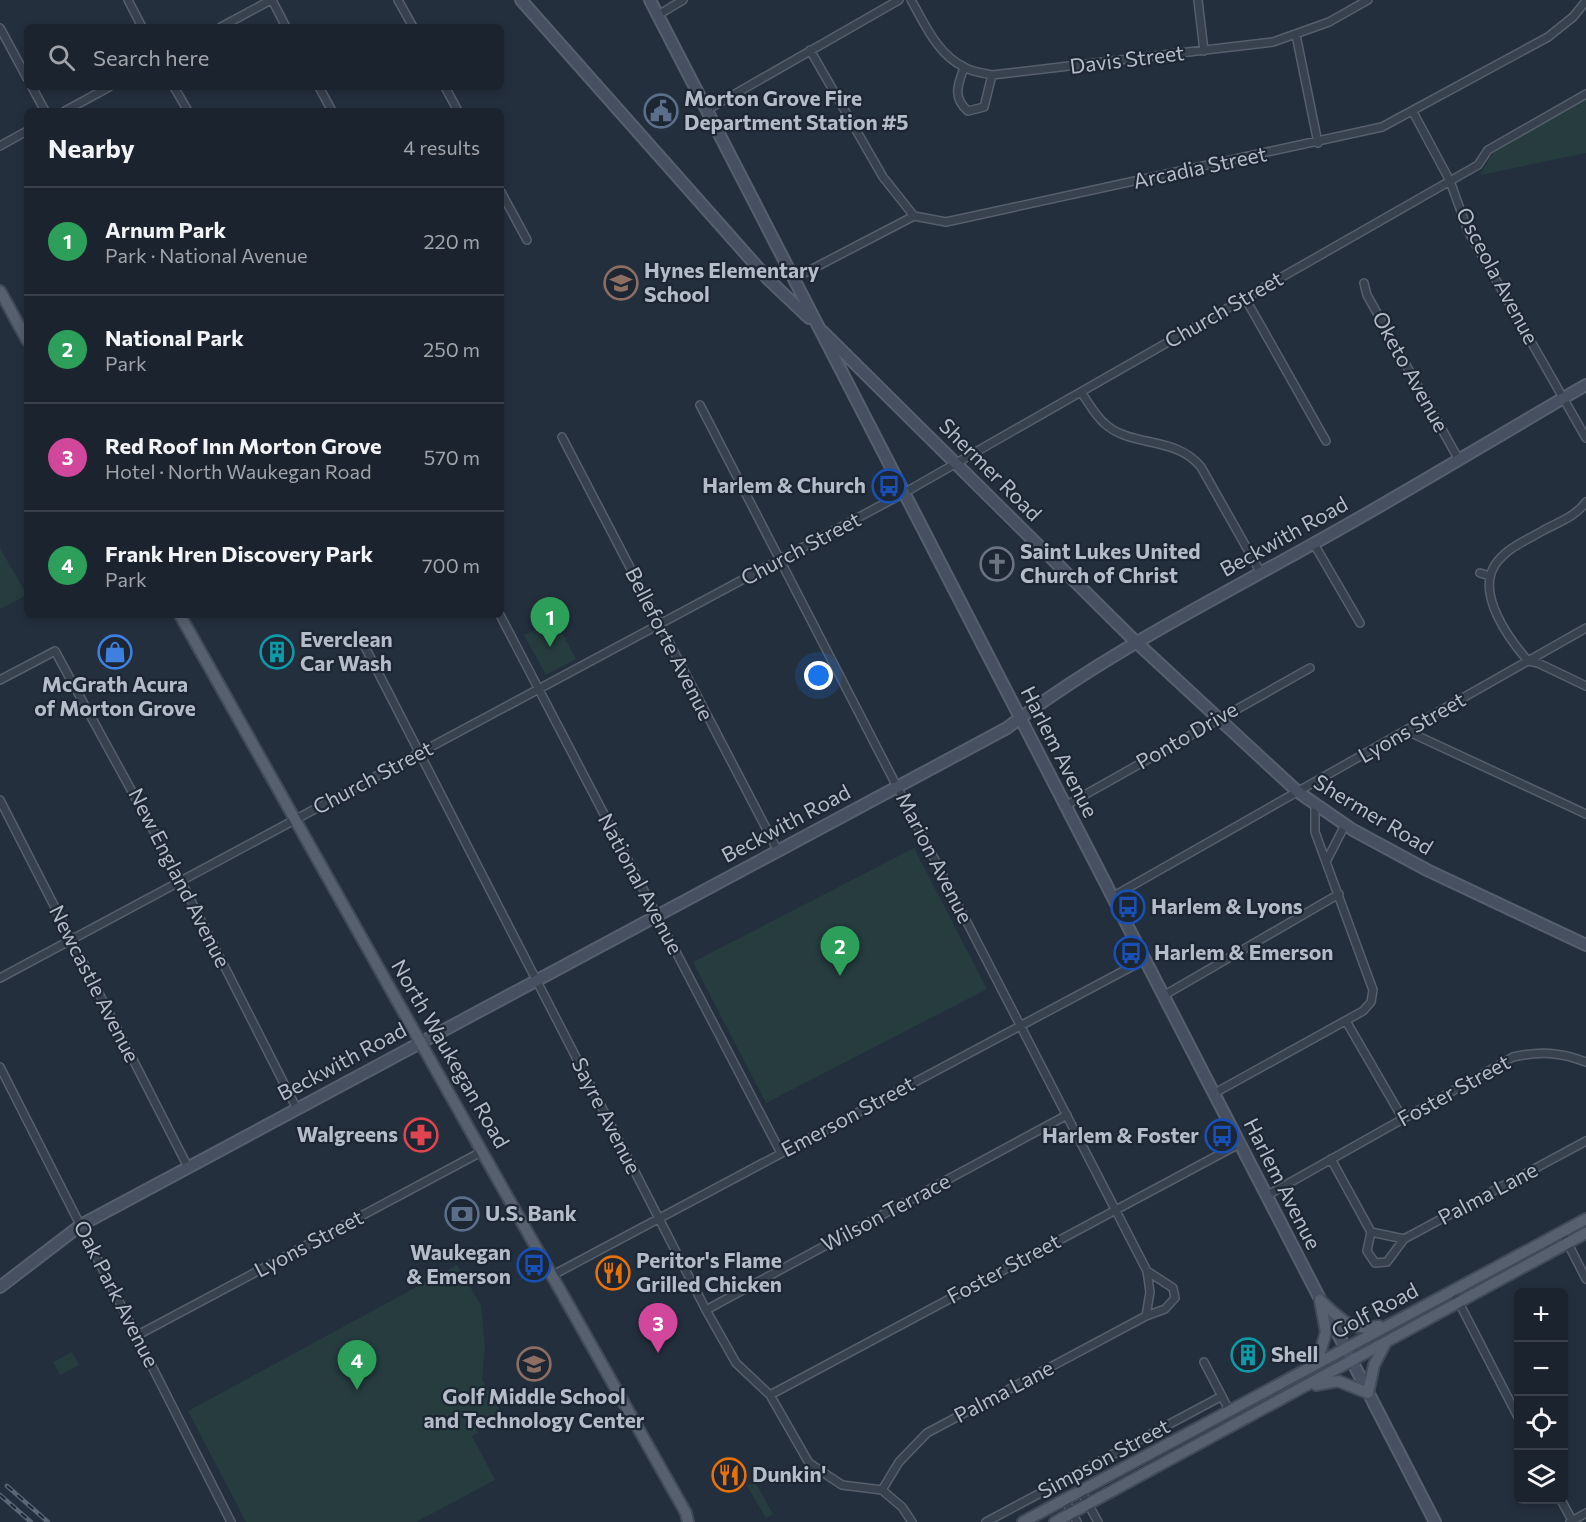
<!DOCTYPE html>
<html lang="en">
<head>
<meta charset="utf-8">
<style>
  body { margin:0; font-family:Commissioner,sans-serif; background:#242b36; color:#f1f3f6 }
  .controls { position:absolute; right:18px; bottom:18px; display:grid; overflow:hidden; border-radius:9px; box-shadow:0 3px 9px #0003 }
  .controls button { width:54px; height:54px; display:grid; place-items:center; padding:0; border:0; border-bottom:2px solid #39404a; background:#1b232e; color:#f1f3f6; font:30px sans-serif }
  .you { position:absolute; left:819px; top:676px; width:21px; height:21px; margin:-15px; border:4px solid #fff; border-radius:50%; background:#1a73e8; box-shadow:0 0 0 9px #1a73e833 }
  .badge { display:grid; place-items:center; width:39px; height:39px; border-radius:50%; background:#2563eb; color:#fff; font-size:20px; font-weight:700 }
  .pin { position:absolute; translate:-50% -50px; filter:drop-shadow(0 2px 3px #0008) }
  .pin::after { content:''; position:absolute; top:32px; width:21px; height:18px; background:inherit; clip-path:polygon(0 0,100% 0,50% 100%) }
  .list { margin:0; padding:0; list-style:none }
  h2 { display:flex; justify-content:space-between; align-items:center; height:78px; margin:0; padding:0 24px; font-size:26px }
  h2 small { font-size:20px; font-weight:400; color:#a0a4aa }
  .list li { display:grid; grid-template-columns:39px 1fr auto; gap:18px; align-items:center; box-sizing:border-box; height:108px; padding:0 24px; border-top:2px solid #39404a }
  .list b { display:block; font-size:22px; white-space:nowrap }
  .list p { margin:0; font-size:20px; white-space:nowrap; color:#a0a4aa }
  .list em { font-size:20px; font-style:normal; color:#a0a4aa }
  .icon { flex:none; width:33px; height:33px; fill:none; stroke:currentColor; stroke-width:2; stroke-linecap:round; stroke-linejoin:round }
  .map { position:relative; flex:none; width:1586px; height:1522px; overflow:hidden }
  .search { position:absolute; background:#1b232e; box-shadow:0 3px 9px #0003; left:24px; top:24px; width:480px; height:66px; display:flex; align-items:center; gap:15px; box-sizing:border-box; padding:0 21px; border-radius:9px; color:#a0a4aa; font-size:22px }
  .panel { position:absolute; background:#1b232e; box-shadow:0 3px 9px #0003; left:24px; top:108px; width:480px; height:510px; border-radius:9px }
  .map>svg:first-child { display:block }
  .green { fill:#263c3f }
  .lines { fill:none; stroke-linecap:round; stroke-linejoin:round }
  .street-casing { stroke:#565f6c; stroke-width:10 }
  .secondary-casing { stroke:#565f6c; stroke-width:14 }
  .primary-casing { stroke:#414a57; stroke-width:14 }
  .street { stroke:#38414e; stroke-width:7 }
  .secondary { stroke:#465061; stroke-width:10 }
  .primary { stroke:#56606e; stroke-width:10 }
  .rail-casing { stroke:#5a6575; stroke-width:4.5 }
  .rail { stroke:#1d2633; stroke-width:2; stroke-dasharray:7; stroke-linecap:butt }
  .labels { text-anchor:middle; stroke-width:4.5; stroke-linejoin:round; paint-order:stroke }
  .street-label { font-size:21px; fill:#b4bcc9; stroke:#1d2633 }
  .poi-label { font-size:21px; font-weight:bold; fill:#b4bcc9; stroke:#1d2633; text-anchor:start }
</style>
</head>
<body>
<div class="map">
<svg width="1586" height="1522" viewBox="0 0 1586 1522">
  <rect width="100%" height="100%" fill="#242f3e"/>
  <!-- green -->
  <path class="green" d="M1586,98V153L1480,175L1493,153Z
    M0,548L27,595L0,609Z
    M555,619L576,659L546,675L524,635Z
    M914,848L987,989L766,1103L693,962Z
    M457,1265L481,1305L485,1347L482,1380L500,1411L475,1426L478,1433L472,1436L495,1480L416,1522H246L188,1411Z
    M72,1352L79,1365L60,1375L53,1362Z
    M755,1482L773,1514L766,1518L747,1486Z"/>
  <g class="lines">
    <!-- street casing -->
    <g class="street-casing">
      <path id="street" d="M128,0L142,27
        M272,0L286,27
        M398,0L413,27
        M911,0C925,24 937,54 964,67C972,72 983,73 992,75L1273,42L1329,22L1368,0
        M1198,0L1204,51
        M658,15L683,0
        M221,27L271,0
        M0,28L27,78
        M1296,35L1318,143
        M810,50L883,177L914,216
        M964,68C958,84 952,98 968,111L984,107L992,75
        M32,87L45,111
        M174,87L188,111
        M319,87L332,111
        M445,87L458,111
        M707,110L899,0
        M65,111L109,87
        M1413,112L1450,181L1468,231L1586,438
        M0,146L27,131
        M501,192L527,240
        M793,279L914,216L946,222L1382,127L1548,37L1573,17L1586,1
        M1364,283L1367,295L1459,460
        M1245,298L1326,441
        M1081,392C1088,402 1095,415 1104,423C1130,448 1175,435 1201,467L1261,573
        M700,405L1147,1271L1150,1292L1146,1316
        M562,437L778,851
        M1586,502C1576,516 1559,522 1544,530C1527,540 1506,548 1495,565C1476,594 1509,639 1528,661L1538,663L1586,686
        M1314,544L1360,623
        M1480,573L1490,576
        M500,615L781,1153
        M364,645L706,1310L736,1363L770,1395L809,1463L842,1485L882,1490L902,1507L912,1522
        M0,680L55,651L181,881L297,1109
        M1407,731L1586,814
        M0,800L188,1167
        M1065,806L1310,668
        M1327,860L1345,825
        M1112,897L1586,628
        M0,978L904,493L1478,165L1488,150L1586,94
        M1163,996L1339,894
        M1346,1021L1403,1119
        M0,1067L231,1522
        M1213,1094L1363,1011L1371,1002L1373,990L1315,832V806
        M1331,1159L1371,1232L1404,1239L1586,1141
        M1266,1196L1513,1057C1540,1051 1560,1052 1586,1062
        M1371,1232L1367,1251L1375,1263L1387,1262L1404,1239
        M1562,1232L1586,1279
        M553,1275L1144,960
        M1453,1291L1518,1417
        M706,1310L1067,1115
        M136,1336L483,1151
        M1204,1362L1229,1410
        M770,1395L1239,1144
        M882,1490L899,1462L927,1433L1146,1316L1165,1309L1175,1298L1173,1288L1147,1271
        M1081,1491L1098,1522
        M1065,1500L1077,1522
        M1561,1500L1573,1522
        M986,1522L1222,1396
        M1570,1522L1586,1513"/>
    </g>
    <!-- secondary casing -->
    <g class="secondary-casing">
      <path id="secondary" d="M521,0L769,280L809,318
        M650,0L1435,1522
        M822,331L1136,642L1298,792L1353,830L1427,870L1586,945
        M0,1287L81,1225L1007,728C1102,656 1207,603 1311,545C1404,494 1494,438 1586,385"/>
    </g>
    <!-- primary casing -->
    <g class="primary-casing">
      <path id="primary" d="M0,291L27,340
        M180,615C347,916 518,1213 686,1513L688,1522
        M1320,1300C1341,1319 1349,1332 1379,1326
        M1317,1363L1326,1332L1320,1301
        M1316,1385L1338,1381L1368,1393L1374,1365L1385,1344
        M1023,1522L1586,1219
        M1055,1522L1586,1233"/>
    </g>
    <!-- street -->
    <use href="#street" class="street"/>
    <!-- secondary -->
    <use href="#secondary" class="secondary"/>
    <!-- primary -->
    <use href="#primary" class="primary"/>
    <!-- rail casing -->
    <g class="rail-casing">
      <path id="rail" d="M7,1486L48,1522
        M0,1495L31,1522"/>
    </g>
    <!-- rail -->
    <use href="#rail" class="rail"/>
  </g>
  <!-- icons -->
  <defs>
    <g id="civic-ring" transform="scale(1.725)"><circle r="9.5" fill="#1d2633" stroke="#5c6f8a" stroke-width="1.5"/><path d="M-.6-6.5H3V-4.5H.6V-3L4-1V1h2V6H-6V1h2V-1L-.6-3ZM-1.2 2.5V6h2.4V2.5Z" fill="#5c6f8a"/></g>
    <g id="school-ring" transform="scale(1.725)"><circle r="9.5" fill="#1d2633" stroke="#8d6e63" stroke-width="1.5"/><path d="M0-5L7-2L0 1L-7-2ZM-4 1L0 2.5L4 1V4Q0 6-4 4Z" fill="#8d6e63"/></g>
    <g id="bus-ring" transform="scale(1.725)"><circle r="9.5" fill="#1d2633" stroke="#1a4fb4" stroke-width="1.5"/><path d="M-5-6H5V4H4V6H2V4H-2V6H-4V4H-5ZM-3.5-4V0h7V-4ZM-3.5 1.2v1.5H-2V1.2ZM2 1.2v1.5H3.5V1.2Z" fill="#1a4fb4"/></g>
    <g id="church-ring" transform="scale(1.725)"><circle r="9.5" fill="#1d2633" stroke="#6b7280" stroke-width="1.5"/><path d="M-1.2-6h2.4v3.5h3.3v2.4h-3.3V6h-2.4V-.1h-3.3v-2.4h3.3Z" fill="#6b7280"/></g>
    <g id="shop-ring" transform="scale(1.725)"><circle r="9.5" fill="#1d2633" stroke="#3f7fe0" stroke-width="1.5"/><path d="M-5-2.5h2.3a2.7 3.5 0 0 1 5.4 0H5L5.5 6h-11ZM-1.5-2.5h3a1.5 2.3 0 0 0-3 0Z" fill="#3f7fe0"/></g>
    <g id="building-ring" transform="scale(1.725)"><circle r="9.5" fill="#1d2633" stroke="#0f9aa8" stroke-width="1.5"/><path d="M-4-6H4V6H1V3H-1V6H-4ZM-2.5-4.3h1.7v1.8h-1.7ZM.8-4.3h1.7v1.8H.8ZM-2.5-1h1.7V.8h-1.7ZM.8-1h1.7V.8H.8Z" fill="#0f9aa8"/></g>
    <g id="pharmacy-ring" transform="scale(1.725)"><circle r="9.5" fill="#1d2633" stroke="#e0444e" stroke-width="1.5"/><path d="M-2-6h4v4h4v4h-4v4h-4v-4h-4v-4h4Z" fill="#e0444e"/></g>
    <g id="bank-ring" transform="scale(1.725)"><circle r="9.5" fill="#1d2633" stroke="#5c6f8a" stroke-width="1.5"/><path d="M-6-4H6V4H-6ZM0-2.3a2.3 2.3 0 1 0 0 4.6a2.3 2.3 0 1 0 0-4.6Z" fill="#5c6f8a"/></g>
    <g id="restaurant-ring" transform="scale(1.725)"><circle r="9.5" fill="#1d2633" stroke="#e8710a" stroke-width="1.5"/><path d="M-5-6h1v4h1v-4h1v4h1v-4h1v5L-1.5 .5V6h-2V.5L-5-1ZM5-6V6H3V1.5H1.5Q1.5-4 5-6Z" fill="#e8710a"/></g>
  </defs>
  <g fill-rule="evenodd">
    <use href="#civic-ring" x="661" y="111"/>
    <use href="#school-ring" x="621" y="283"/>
    <use href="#bus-ring" x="889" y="486"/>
    <use href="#church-ring" x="997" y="564"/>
    <use href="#shop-ring" x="115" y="652"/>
    <use href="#building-ring" x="277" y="652"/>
    <use href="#bus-ring" x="1128" y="907"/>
    <use href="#bus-ring" x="1131" y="953"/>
    <use href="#pharmacy-ring" x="421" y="1135"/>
    <use href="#bus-ring" x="1222" y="1136"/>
    <use href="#bank-ring" x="462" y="1214"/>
    <use href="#bus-ring" x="534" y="1265"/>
    <use href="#restaurant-ring" x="613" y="1273"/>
    <use href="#building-ring" x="1248" y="1355"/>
    <use href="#school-ring" x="534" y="1364"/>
    <use href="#restaurant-ring" x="729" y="1475"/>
  </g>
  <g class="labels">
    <!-- street labels -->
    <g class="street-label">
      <text transform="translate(1127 60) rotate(-7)" y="7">Davis Street</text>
      <text transform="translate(1200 168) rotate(-12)" y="7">Arcadia Street</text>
      <text transform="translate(1497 276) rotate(62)" y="7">Osceola Avenue</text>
      <text transform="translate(1224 310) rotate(-30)" y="7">Church Street</text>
      <text transform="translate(1410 372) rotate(61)" y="7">Oketo Avenue</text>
      <text transform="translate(990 470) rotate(45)" y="7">Shermer Road</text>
      <text transform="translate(1284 537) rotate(-29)" y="7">Beckwith Road</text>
      <text transform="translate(801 549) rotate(-28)" y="7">Church Street</text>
      <text transform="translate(669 644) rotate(63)" y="7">Belleforte Avenue</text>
      <text transform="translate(1412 728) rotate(-30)" y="7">Lyons Street</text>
      <text transform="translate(1187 736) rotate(-30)" y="7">Ponto Drive</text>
      <text transform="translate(1059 752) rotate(63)" y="7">Harlem Avenue</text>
      <text transform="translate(373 778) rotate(-28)" y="7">Church Street</text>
      <text transform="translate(1373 815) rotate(31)" y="7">Shermer Road</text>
      <text transform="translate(786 824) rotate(-28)" y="7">Beckwith Road</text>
      <text transform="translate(934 858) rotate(63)" y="7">Marion Avenue</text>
      <text transform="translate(179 878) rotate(63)" y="7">New England Avenue</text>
      <text transform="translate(640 884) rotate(62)" y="7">National Avenue</text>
      <text transform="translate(94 984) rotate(63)" y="7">Newcastle Avenue</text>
      <text transform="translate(450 1054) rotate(60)" y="7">North Waukegan Road</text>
      <text transform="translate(342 1062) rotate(-28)" y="7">Beckwith Road</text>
      <text transform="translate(1454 1091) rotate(-29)" y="7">Foster Street</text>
      <text transform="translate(606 1116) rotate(63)" y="7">Sayre Avenue</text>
      <text transform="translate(848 1117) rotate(-28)" y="7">Emerson Street</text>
      <text transform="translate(1282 1184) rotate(63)" y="7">Harlem Avenue</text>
      <text transform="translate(1488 1194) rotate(-28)" y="7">Palma Lane</text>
      <text transform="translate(886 1213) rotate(-28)" y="7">Wilson Terrace</text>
      <text transform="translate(309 1244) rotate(-28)" y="7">Lyons Street</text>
      <text transform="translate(1004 1269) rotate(-28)" y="7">Foster Street</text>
      <text transform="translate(116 1294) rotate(63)" y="7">Oak Park Avenue</text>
      <text transform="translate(1375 1311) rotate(-28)" y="7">Golf Road</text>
      <text transform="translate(1004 1392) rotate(-28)" y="7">Palma Lane</text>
      <text transform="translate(1104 1459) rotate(-28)" y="7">Simpson Street</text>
    </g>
    <!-- poi labels -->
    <g class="poi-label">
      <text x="684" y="106">Morton Grove Fire<tspan x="684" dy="24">Department Station #5</tspan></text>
      <text x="644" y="278">Hynes Elementary<tspan x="644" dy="24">School</tspan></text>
      <text x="866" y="493" text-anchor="end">Harlem &amp; Church</text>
      <text x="1020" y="559">Saint Lukes United<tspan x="1020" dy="24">Church of Christ</tspan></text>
      <text x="300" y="647">Everclean<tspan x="300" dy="24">Car Wash</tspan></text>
      <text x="115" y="692" text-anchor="middle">McGrath Acura<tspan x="115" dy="24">of Morton Grove</tspan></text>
      <text x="1151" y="914">Harlem &amp; Lyons</text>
      <text x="1154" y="960">Harlem &amp; Emerson</text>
      <text x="398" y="1142" text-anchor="end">Walgreens</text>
      <text x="1199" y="1143" text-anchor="end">Harlem &amp; Foster</text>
      <text x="485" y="1221">U.S. Bank</text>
      <text x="511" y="1260" text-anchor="end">Waukegan<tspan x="511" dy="24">&amp; Emerson</tspan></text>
      <text x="636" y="1268">Peritor's Flame<tspan x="636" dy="24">Grilled Chicken</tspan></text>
      <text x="1271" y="1362">Shell</text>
      <text x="534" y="1404" text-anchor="middle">Golf Middle School<tspan x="534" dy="24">and Technology Center</tspan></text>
      <text x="752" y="1482">Dunkin'</text>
    </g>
  </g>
</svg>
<div class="controls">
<button>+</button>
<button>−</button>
<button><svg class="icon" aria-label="locate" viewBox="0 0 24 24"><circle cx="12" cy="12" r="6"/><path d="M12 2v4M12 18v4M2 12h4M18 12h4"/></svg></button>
<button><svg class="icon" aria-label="layers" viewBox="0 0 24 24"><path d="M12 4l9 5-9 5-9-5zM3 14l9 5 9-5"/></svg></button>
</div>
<div class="you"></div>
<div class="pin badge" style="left:550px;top:647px;background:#2e9e5b">1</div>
<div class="pin badge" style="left:840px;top:976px;background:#2e9e5b">2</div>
<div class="pin badge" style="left:658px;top:1353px;background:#d1479c">3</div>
<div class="pin badge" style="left:357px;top:1390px;background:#2e9e5b">4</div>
<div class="search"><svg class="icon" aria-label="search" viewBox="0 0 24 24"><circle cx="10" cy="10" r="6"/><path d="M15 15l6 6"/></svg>Search here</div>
<section class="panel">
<h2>Nearby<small>4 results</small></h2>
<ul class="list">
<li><span class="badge" style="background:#2e9e5b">1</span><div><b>Arnum Park</b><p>Park · National Avenue</p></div><em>220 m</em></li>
<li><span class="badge" style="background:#2e9e5b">2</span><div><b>National Park</b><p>Park</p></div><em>250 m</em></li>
<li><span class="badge" style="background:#d1479c">3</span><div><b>Red Roof Inn Morton Grove</b><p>Hotel · North Waukegan Road</p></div><em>570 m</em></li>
<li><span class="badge" style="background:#2e9e5b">4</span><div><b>Frank Hren Discovery Park</b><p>Park</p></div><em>700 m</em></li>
</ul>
</section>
</div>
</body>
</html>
